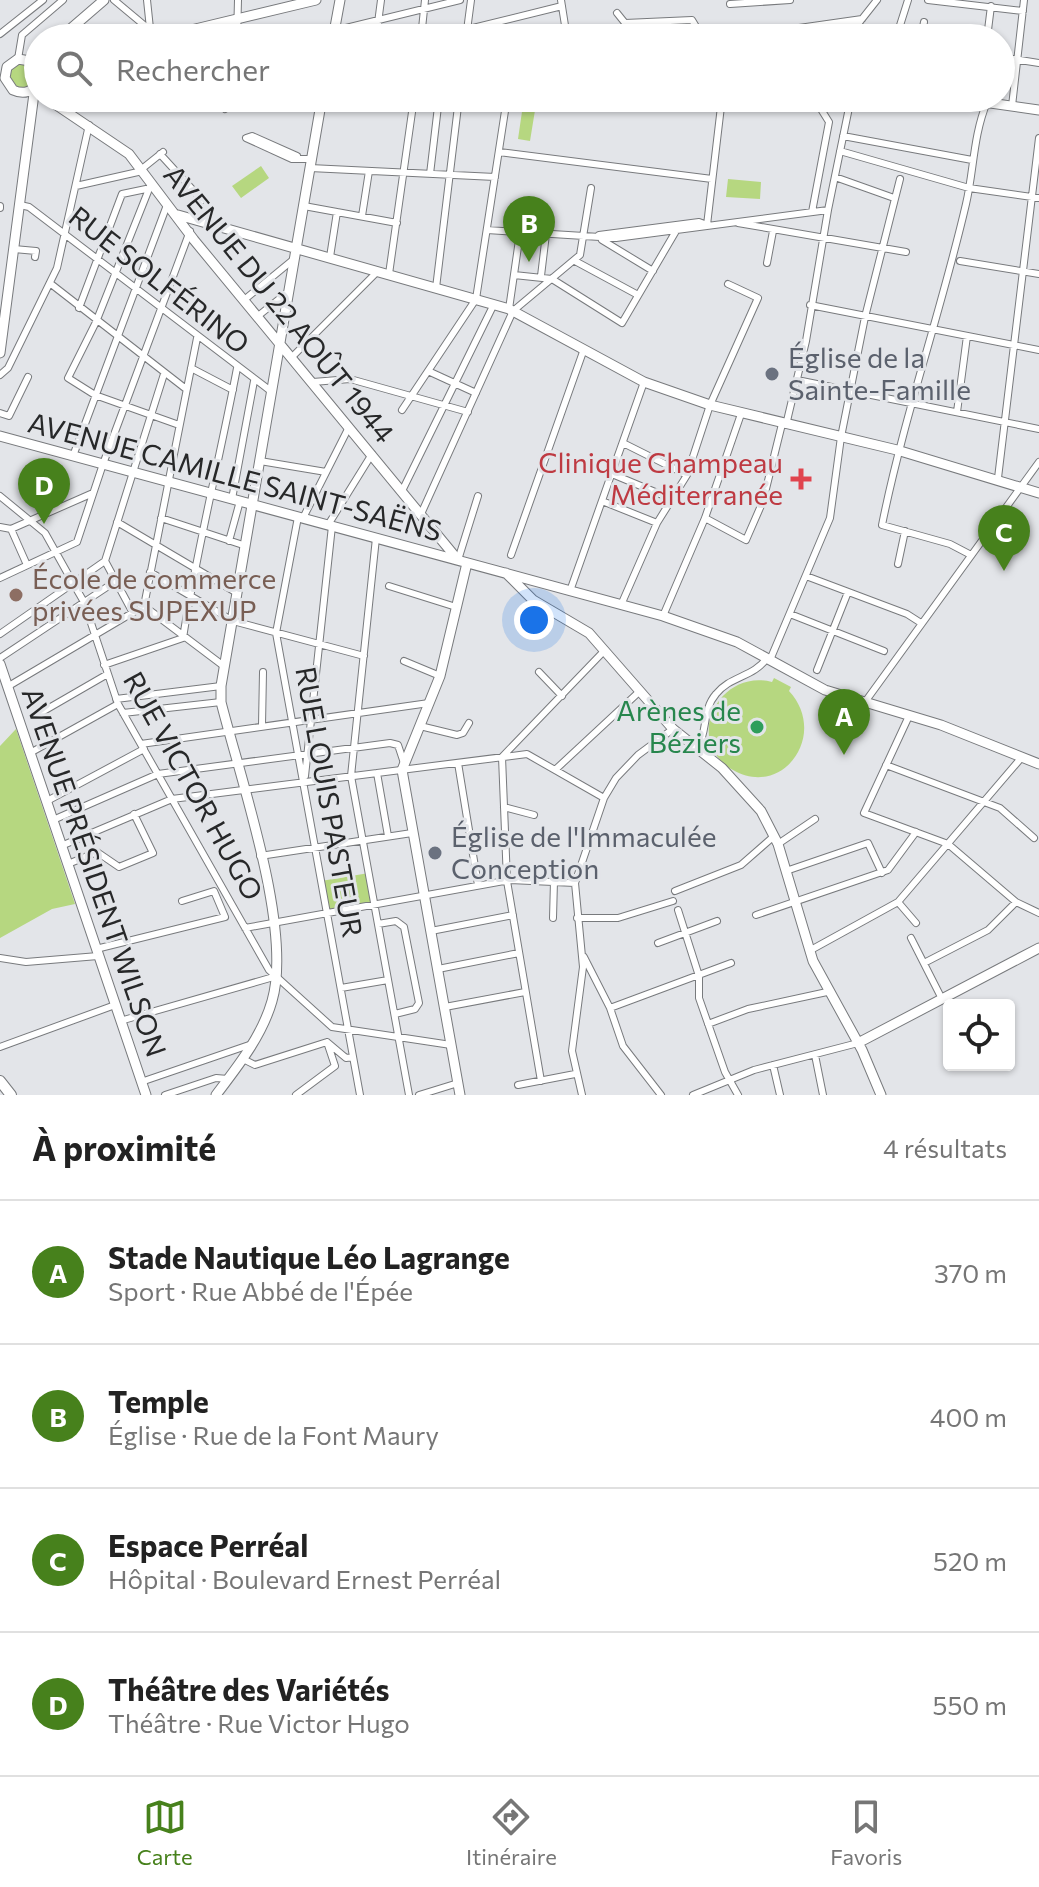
<!DOCTYPE html>
<html lang="fr">
<head>
<meta charset="utf-8">
<style>
  body { margin:0; font-family:Commissioner,sans-serif; background:#f2f2f2; color:#222 }
  .controls { position:absolute; right:24px; bottom:24px; display:grid; overflow:hidden; border-radius:8px; box-shadow:0 2px 6px #0004 }
  .controls button { width:72px; height:72px; display:grid; place-items:center; padding:0; border:0; border-bottom:2px solid #e0e0e0; background:#fff; color:#222; font:40px sans-serif }
  .you { position:absolute; left:534px; top:620px; width:28px; height:28px; margin:-20px; border:6px solid #fff; border-radius:50%; background:#1a73e8; box-shadow:0 0 0 12px #1a73e833 }
  .badge { display:grid; place-items:center; width:52px; height:52px; border-radius:50%; background:#47811c; color:#fff; font-size:26px; font-weight:700 }
  .pin { position:absolute; translate:-50% -66px; filter:drop-shadow(0 2px 4px #0008) }
  .pin::after { content:''; position:absolute; top:42px; width:28px; height:24px; background:inherit; clip-path:polygon(0 0,100% 0,50% 100%) }
  .list { margin:0; padding:0; list-style:none }
  h2 { display:flex; justify-content:space-between; align-items:center; height:104px; margin:0; padding:0 32px; font-size:34px }
  h2 small { font-size:26px; font-weight:400; color:#767676 }
  .list li { display:grid; grid-template-columns:52px 1fr auto; gap:24px; align-items:center; box-sizing:border-box; height:144px; padding:0 32px; border-top:2px solid #e0e0e0 }
  .list b { display:block; font-size:30px; white-space:nowrap }
  .list p { margin:0; font-size:26px; white-space:nowrap; color:#767676 }
  .list em { font-size:26px; font-style:normal; color:#767676 }
  .icon { flex:none; width:44px; height:44px; fill:none; stroke:currentColor; stroke-width:2; stroke-linecap:round; stroke-linejoin:round }
  .map { position:relative; flex:none; width:1039px; height:1095px; overflow:hidden }
  .search { position:absolute; background:#fff; box-shadow:0 2px 6px #0004; left:24px; right:24px; top:24px; height:88px; display:flex; align-items:center; gap:20px; box-sizing:border-box; padding:0 28px; border-radius:44px; color:#767676; font-size:30px }
  .sheet { height:680px; background:#fff }
  nav { display:flex; justify-content:space-around; align-items:center; box-sizing:border-box; height:112px; border-top:2px solid #e0e0e0; background:#fff; font-size:22px; color:#767676 }
  nav a { display:grid; justify-items:center; gap:4px }
  nav .on { color:#47811c }
  .map>svg:first-child { display:block }
  .green { fill:#b6d780 }
  .lines { fill:none; stroke-linecap:round; stroke-linejoin:round }
  .street-casing { stroke:#787a7d; stroke-width:8 }
  .secondary-casing { stroke:#787a7d; stroke-width:11 }
  .primary-casing { stroke:#787a7d; stroke-width:12 }
  .street { stroke:#fff; stroke-width:6 }
  .secondary { stroke:#fff; stroke-width:9 }
  .primary { stroke:#fff; stroke-width:10 }
  .worship-dot { fill:#6b7280; stroke:#e3e5e9; stroke-width:3 }
  .health-dot { fill:#e0444e; stroke:#e3e5e9; stroke-width:3 }
  .education-dot { fill:#8d6e63; stroke:#e3e5e9; stroke-width:3 }
  .leisure-dot { fill:#2e9e5b; stroke:#e3e5e9; stroke-width:3 }
  .labels { text-anchor:middle; stroke-width:6; stroke-linejoin:round; paint-order:stroke }
  .street-label { font-size:28px; fill:#272829; stroke:#e3e5e9 }
  .worship-label { font-size:28px; fill:#5b616d; stroke:#e3e5e9; text-anchor:start }
  .health-label { font-size:28px; fill:#be3a42; stroke:#e3e5e9; text-anchor:end }
  .education-label { font-size:28px; fill:#785e54; stroke:#e3e5e9; text-anchor:start }
  .leisure-label { font-size:28px; fill:#27864d; stroke:#e3e5e9; text-anchor:end }
</style>
</head>
<body>
<div class="map">
<svg width="1039" height="1095" viewBox="0 0 1039 1095">
  <rect width="100%" height="100%" fill="#e3e5e9"/>
  <!-- green -->
  <path class="green" d="M21,63L28,65L35,73L32,84L26,88L15,87L9,79L10,71Z
    M524,98H537L530,141L518,139Z
    M261,166L269,178L241,198L232,186Z
    M728,179L761,182L760,199L726,197Z
    M774,678L791,687L789,691C829,734 783,799 733,770C682,741 719,668 772,682Z
    M16,729L75,904L52,909L0,938V746Z
    M369,873L375,904L326,913L321,881Z"/>
  <g class="lines">
    <!-- street casing -->
    <g class="street-casing">
      <path id="street" d="M114,0L150,30
        M147,0L151,38
        M561,0L567,38
        M928,0L1023,11
        M730,4L790,0
        M617,13L625,23L692,20L703,38
        M0,34L43,0
        M237,38L238,0
        M305,38L460,0
        M376,38L381,0
        M421,38L425,0
        M432,38L562,6
        M466,38L471,0
        M797,38L799,28L862,19
        M847,38L877,0
        M896,38L908,0
        M921,38L924,22
        M987,38L991,6
        M1001,57L1039,63
        M18,59L22,35L63,0
        M1012,106L1024,0
        M225,109L241,98
        M843,136L972,160
        M840,151L969,188L1039,198
        M499,152L712,179
        M160,154L202,200
        M297,156L252,136L246,138L292,159H312
        M310,168L495,177
        M430,174L439,98
        M835,177L894,198
        M151,184L96,322L68,378L95,395L179,425
        M76,186L138,172L163,152
        M20,205L29,207L272,392
        M304,206L397,223
        M0,208V206
        M812,212L829,122L814,98
        M362,216L369,171
        M738,223L906,252
        M707,225L722,98
        M487,230L616,238L828,210L851,98
        M599,235L699,222L707,225
        M602,240L653,271
        M14,249L36,251L35,257
        M330,257L337,212
        M575,261L638,295
        M960,261L1039,274
        M767,263L773,231
        M389,274L414,98
        M514,275L552,279L622,323L676,231
        M541,276L546,234
        M51,284L186,389
        M436,288L459,98
        M244,300L294,259
        M810,305L1039,350
        M79,308L122,194L146,189
        M509,309L520,233
        M258,316L289,291
        M292,357L377,272
        M191,368L233,390
        M428,371L476,393
        M0,375L8,368L57,268L89,125
        M797,380L1039,429
        M313,382L350,379L468,412
        M402,410L476,299L507,98
        M957,412L967,336
        M0,413L9,416L28,377
        M786,425L806,341L828,210
        M623,443L687,475
        M73,456L167,205
        M260,461L326,472
        M612,474L672,499
        M998,478L1039,138
        M402,491L494,304
        M0,496L45,533L73,583L84,602L118,704L269,970L332,1027L451,1045
        M232,499L254,381
        M602,501L657,523
        M421,514L513,311L580,255L591,188
        M298,517L276,633L360,1095
        M161,518L246,546
        M303,518L349,427
        M705,518L746,540L763,501L782,424
        M117,522L237,593
        M328,525L372,454
        M0,527L11,529L93,493
        M11,529L27,565
        M376,538L351,776L409,1095
        M229,541L240,501
        M511,555L584,349
        M971,555L950,544L882,525C904,416 941,312 966,204C974,170 973,136 987,102
        M458,560L478,496
        M105,561L133,613
        M898,564L905,531
        M150,572L233,621L364,656
        M806,576L907,614L921,623
        M0,578L77,542L103,464L190,231
        M389,586L456,607
        M570,591L644,382
        M621,605L657,523L687,475L710,405L758,298L728,284
        M144,606L197,338
        M144,606L225,667
        M790,614L884,651
        M663,616L705,518L741,414
        M0,634L105,561L164,374
        M0,658L116,581
        M770,660L830,518L841,437L865,317L900,179
        M404,661L440,676
        M104,665L183,638C197,548 220,458 237,368
        M817,670L848,592
        M539,672L562,696
        M7,687L144,606
        M116,699L221,686
        M865,702L1039,462
        M42,712L106,675
        M123,713L221,702
        M909,716L864,813L948,844L1016,902L1039,913
        M262,725L263,672
        M420,726L457,735L463,733L469,723
        M141,744L429,703
        M698,747C708,730 702,710 716,694C730,676 754,677 767,658
        M30,753L118,704
        M458,763L478,885
        M886,765L1000,808L1034,838
        M555,770L640,691
        M377,773L388,836
        M305,776L332,526
        M47,801L144,749
        M504,807L534,815
        M53,820L158,774L390,743L398,745L404,763
        M778,844L815,819
        M61,846L172,799L527,754L604,798
        M260,856L412,833
        M68,864L97,852L119,867L153,853L134,814
        M786,871L868,843L882,873
        M675,891L741,865L773,837
        M898,902L916,923
        M678,910L699,976V998L725,1072L738,1095
        M756,915L888,870L916,832
        M553,918L554,881
        M577,918H618L673,901
        M378,924L396,921L404,927L419,1003L415,1009L395,1014
        M245,928L510,880L575,883
        M431,931L513,915
        M911,938L942,999
        M658,943L717,921
        M96,949L225,917L214,891L182,901
        M809,951L898,902L1022,757
        M584,957L610,1008L623,1046L661,1095
        M0,958L26,962L98,956
        M924,963L988,930L1016,902
        M438,969L519,953
        M341,988L388,980
        M445,1007L525,992
        M610,1008L731,963
        M120,1021L277,976
        M708,1024L748,1009L827,992
        M0,1047L115,1005
        M815,1055L823,1095
        M243,1059L255,1065L327,1042L346,1058L353,1057
        M773,1065L780,1095
        M541,1081L507,881L502,757L605,650
        M141,1082L252,1044
        M518,1085L575,1074
        M165,1095L216,1078L228,1079
        M296,1095L335,1066L327,1042
        M419,1095L458,1083
        M582,1095L572,1051L583,967L575,883L604,798L616,778L638,755L673,729
        M693,1095L754,1070L858,1043"/>
    </g>
    <!-- secondary casing -->
    <g class="secondary-casing">
      <path id="secondary" d="M60,38L104,0
        M158,38L316,0
        M333,38L340,0
        M38,71L30,61L18,59L7,67L5,78L13,90C24,95 33,92 38,81
        M46,98L129,154L194,240L458,560
        M955,98L1039,110
        M178,215L509,309L644,382L710,405L897,450L1039,493
        M0,353L35,86
        M0,436L663,616L737,642L825,690L941,725L1039,764
        M506,573L533,600L589,633L673,729L722,768L761,811L778,844L813,961L862,1050L881,1095
        M0,664L146,1095
        M858,1043L1039,948
        M216,1095C238,1066 262,1036 272,1001C293,929 240,778 221,702V686L322,98
        M460,1095L402,770L440,676L467,563"/>
    </g>
    <!-- primary casing -->
    <g class="primary-casing">
      <path id="primary" d="M0,1081L11,1095"/>
    </g>
    <!-- street -->
    <use href="#street" class="street"/>
    <!-- secondary -->
    <use href="#secondary" class="secondary"/>
    <!-- primary -->
    <use href="#primary" class="primary"/>
  </g>
  <!-- markers -->
  <g class="worship-dot">
    <circle cx="772" cy="374" r="8"/>
    <circle cx="435" cy="853" r="8"/>
  </g>
  <path class="health-dot" d="M797 467h8v8h8v8h-8v8h-8v-8h-8v-8h8z"/>
  <circle class="education-dot" cx="16" cy="595" r="8"/>
  <circle class="leisure-dot" cx="757" cy="727" r="8"/>
  <g class="labels">
    <!-- street labels -->
    <g class="street-label">
      <text transform="translate(159 280) rotate(38)" y="10">RUE SOLFÉRINO</text>
      <text transform="translate(279 304) rotate(51)" y="10">AVENUE DU 22 AOÛT 1944</text>
      <text transform="translate(235 477) rotate(15)" y="10">AVENUE CAMILLE SAINT-SAËNS</text>
      <text transform="translate(193 786) rotate(61)" y="10">RUE VICTOR HUGO</text>
      <text transform="translate(329 802) rotate(80)" y="10">RUE LOUIS PASTEUR</text>
      <text transform="translate(94 872) rotate(71)" y="10">AVENUE PRÉSIDENT WILSON</text>
    </g>
    <!-- worship labels -->
    <g class="worship-label">
      <text x="788" y="368">Église de la<tspan x="788" dy="32">Sainte-Famille</tspan></text>
      <text x="451" y="847">Église de l'Immaculée<tspan x="451" dy="32">Conception</tspan></text>
    </g>
    <!-- health labels -->
    <g class="health-label">
      <text x="783" y="473">Clinique Champeau<tspan x="783" dy="32">Méditerranée</tspan></text>
    </g>
    <!-- education labels -->
    <g class="education-label">
      <text x="32" y="589">École de commerce<tspan x="32" dy="32">privées SUPEXUP</tspan></text>
    </g>
    <!-- leisure labels -->
    <g class="leisure-label">
      <text x="741" y="721">Arènes de<tspan x="741" dy="32">Béziers</tspan></text>
    </g>
  </g>
</svg>
<div class="controls">
<button><svg class="icon" aria-label="locate" viewBox="0 0 24 24"><circle cx="12" cy="12" r="6"/><path d="M12 2v4M12 18v4M2 12h4M18 12h4"/></svg></button>
</div>
<div class="you"></div>
<div class="pin badge" style="left:844px;top:755px">A</div>
<div class="pin badge" style="left:529px;top:262px">B</div>
<div class="pin badge" style="left:1004px;top:571px">C</div>
<div class="pin badge" style="left:44px;top:524px">D</div>
<div class="search"><svg class="icon" aria-label="search" viewBox="0 0 24 24"><circle cx="10" cy="10" r="6"/><path d="M15 15l6 6"/></svg>Rechercher</div>
</div>
<section class="sheet">
<h2>À proximité<small>4 résultats</small></h2>
<ul class="list">
<li><span class="badge">A</span><div><b>Stade Nautique Léo Lagrange</b><p>Sport · Rue Abbé de l'Épée</p></div><em>370 m</em></li>
<li><span class="badge">B</span><div><b>Temple</b><p>Église · Rue de la Font Maury</p></div><em>400 m</em></li>
<li><span class="badge">C</span><div><b>Espace Perréal</b><p>Hôpital · Boulevard Ernest Perréal</p></div><em>520 m</em></li>
<li><span class="badge">D</span><div><b>Théâtre des Variétés</b><p>Théâtre · Rue Victor Hugo</p></div><em>550 m</em></li>
</ul>
</section>
<nav>
<a class="on"><svg class="icon" aria-label="map" viewBox="0 0 24 24"><path d="M3 6l6-2 6 2 6-2v14l-6 2-6-2-6 2zM9 4v14M15 6v14"/></svg>Carte</a>
<a><svg class="icon" aria-label="directions" viewBox="0 0 24 24"><path d="M12 3l9 9-9 9-9-9zM9 14v-3h6M13 9l2 2-2 2"/></svg>Itinéraire</a>
<a><svg class="icon" aria-label="saved" viewBox="0 0 24 24"><path d="M7 4h10v16l-5-4-5 4z"/></svg>Favoris</a>
</nav>
</body>
</html>
